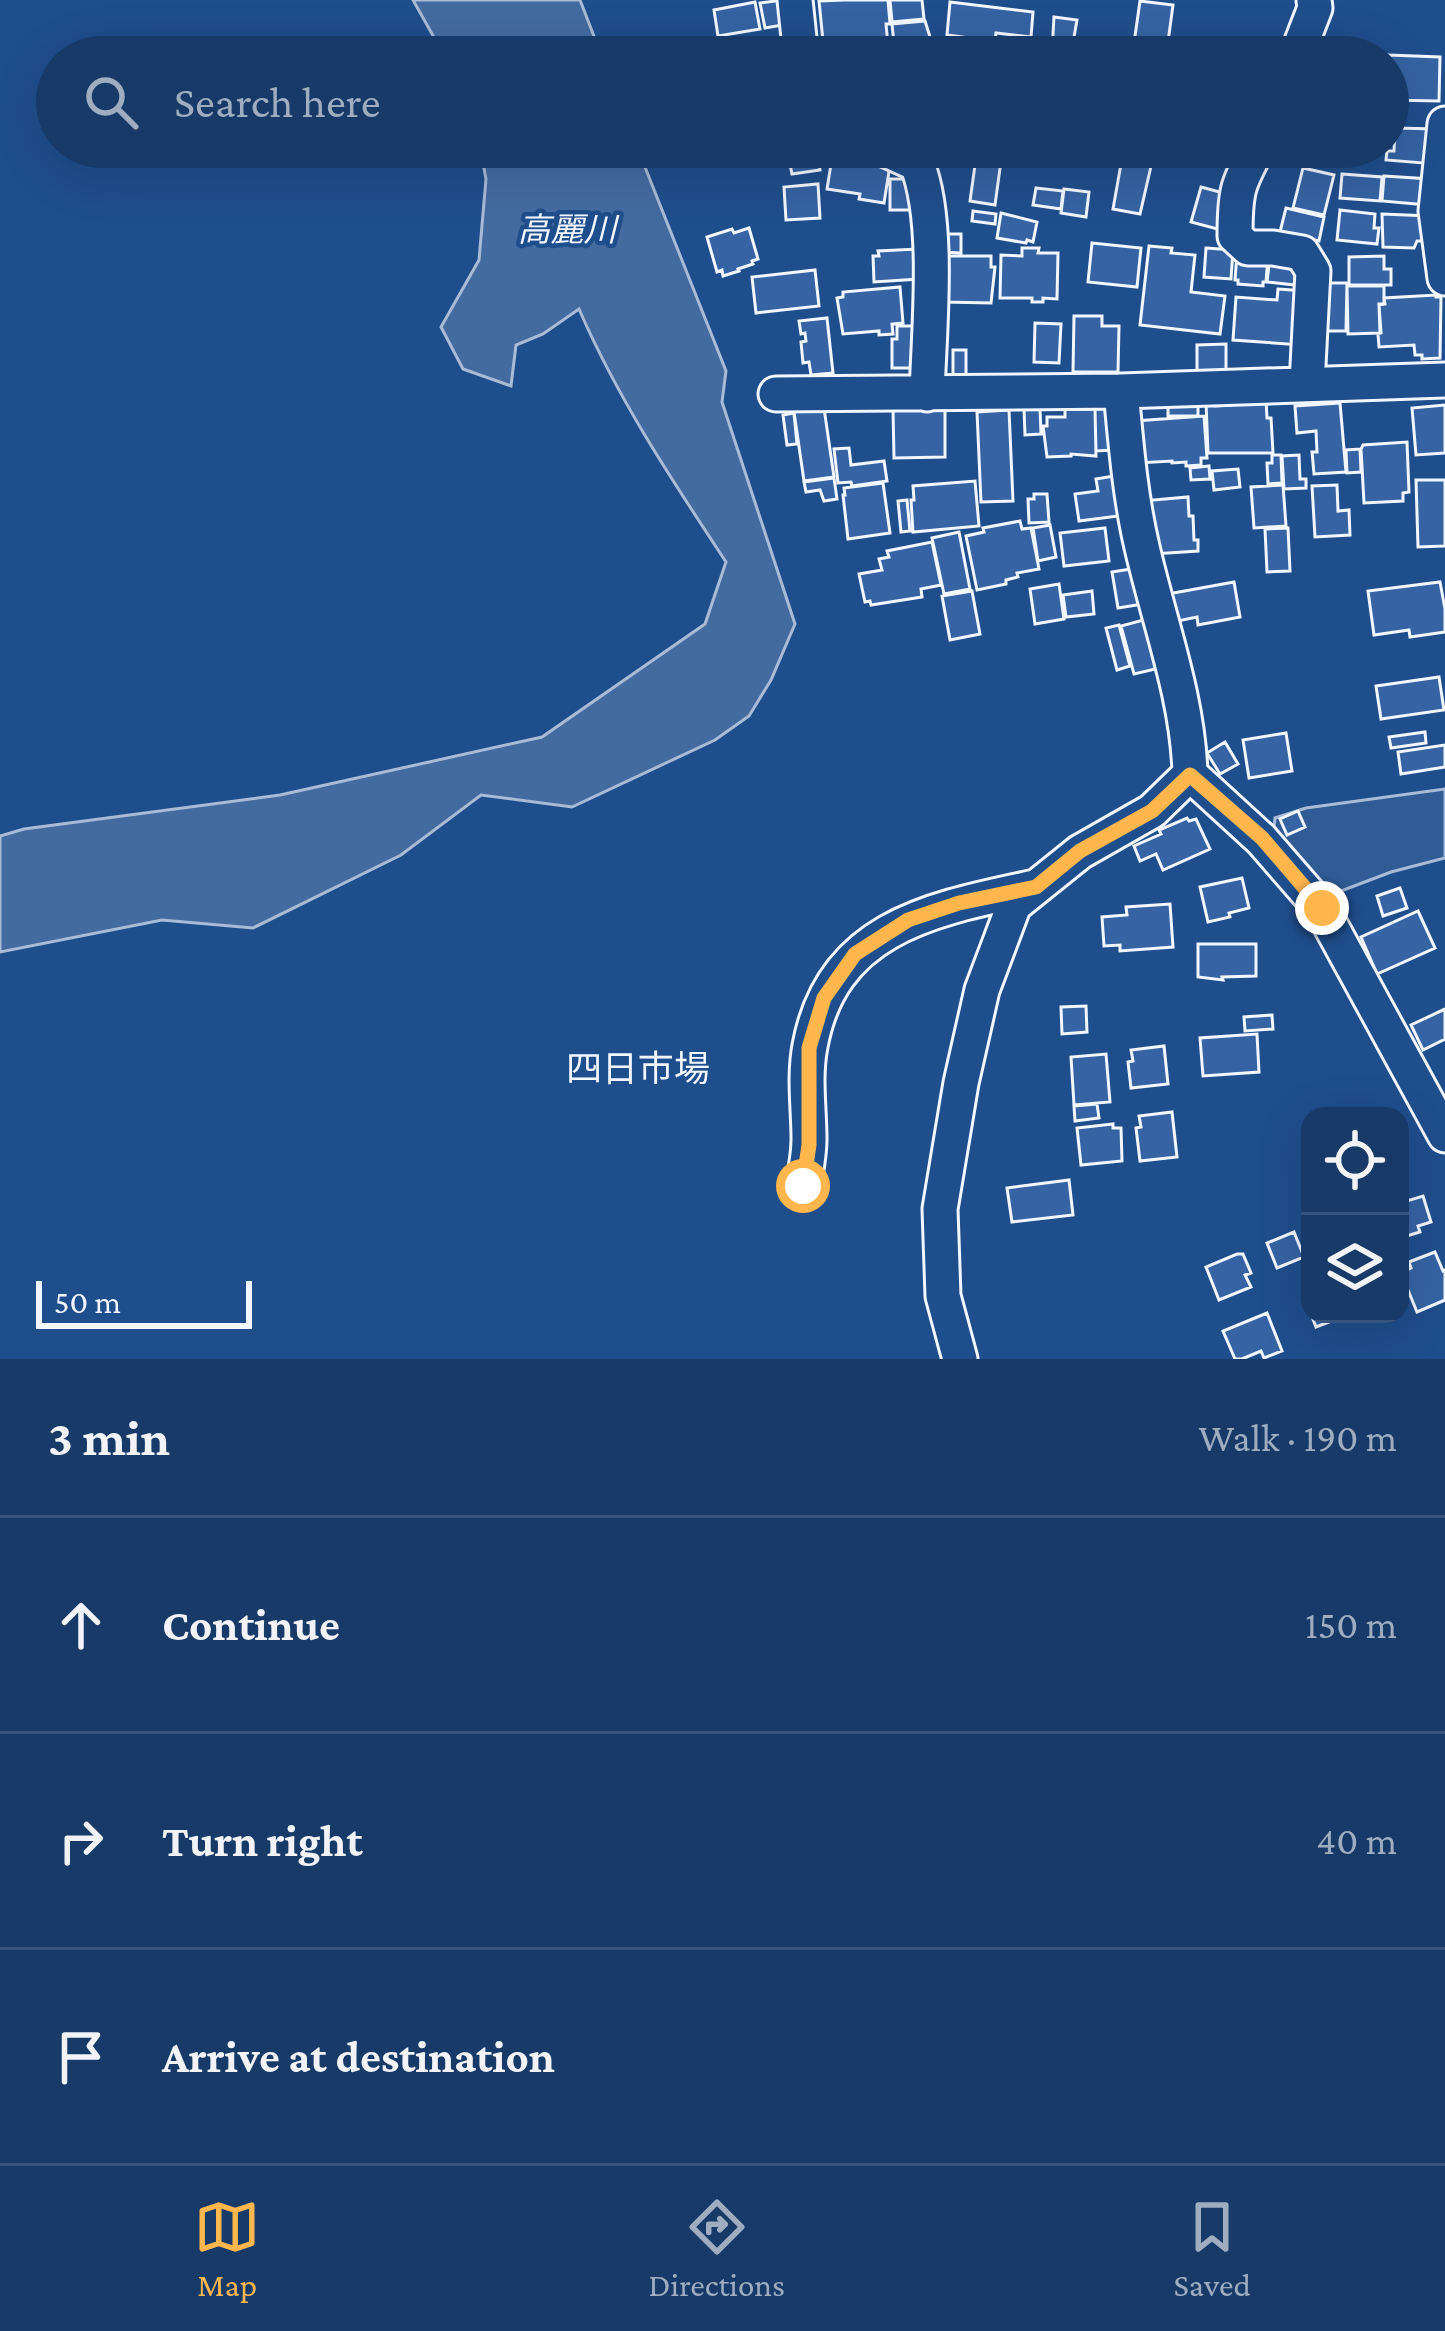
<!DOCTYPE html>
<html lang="en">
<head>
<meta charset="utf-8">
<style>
  body { margin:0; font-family:"Crimson Pro","Noto Sans JP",serif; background:#20416f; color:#f1f3f6 }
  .controls { position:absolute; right:36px; bottom:36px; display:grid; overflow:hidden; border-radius:24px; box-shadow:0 12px 48px #0002 }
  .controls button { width:108px; height:108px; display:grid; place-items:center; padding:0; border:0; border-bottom:3px solid #36547d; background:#173a69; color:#f1f3f6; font:60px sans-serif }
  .scale { position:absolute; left:36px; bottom:30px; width:216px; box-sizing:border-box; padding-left:12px; border:6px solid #f2f6ff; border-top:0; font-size:33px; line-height:42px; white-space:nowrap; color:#f2f6ff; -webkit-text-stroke:9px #1f4e8c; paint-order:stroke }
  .stop { position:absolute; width:36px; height:36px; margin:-27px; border:9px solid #ffb74d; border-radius:50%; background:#fff }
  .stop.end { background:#ffb74d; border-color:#fff; box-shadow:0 3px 12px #0008 }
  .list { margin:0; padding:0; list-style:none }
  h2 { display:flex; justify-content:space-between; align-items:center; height:156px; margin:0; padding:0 48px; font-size:51px }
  h2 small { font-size:39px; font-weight:400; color:#9eadc0 }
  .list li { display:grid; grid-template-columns:78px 1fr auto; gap:36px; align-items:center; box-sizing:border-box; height:216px; padding:0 48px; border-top:3px solid #36547d }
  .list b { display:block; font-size:45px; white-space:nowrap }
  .list em { font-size:39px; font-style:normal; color:#9eadc0 }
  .icon { flex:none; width:66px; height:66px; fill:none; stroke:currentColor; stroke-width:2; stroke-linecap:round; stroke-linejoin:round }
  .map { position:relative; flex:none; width:1445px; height:1359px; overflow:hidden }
  .search { position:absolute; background:#173a69; box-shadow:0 12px 48px #0002; left:36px; right:36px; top:36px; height:132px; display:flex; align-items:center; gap:30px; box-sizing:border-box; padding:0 42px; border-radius:66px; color:#9eadc0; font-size:45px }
  .sheet { height:804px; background:#173a69 }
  nav { display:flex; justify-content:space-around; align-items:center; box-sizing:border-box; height:168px; border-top:3px solid #36547d; background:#173a69; font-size:33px; color:#9eadc0 }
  nav a { display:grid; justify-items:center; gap:6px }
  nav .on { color:#ffb74d }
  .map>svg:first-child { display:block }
  .built { fill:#305b95; stroke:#a8bbd7; stroke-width:3 }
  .water { fill:#446ba0; stroke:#a8bbd7; stroke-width:3 }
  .building { fill:#3563a3; stroke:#f2f6ff; stroke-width:3 }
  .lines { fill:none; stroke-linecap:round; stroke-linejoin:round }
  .minor-casing { stroke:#f2f6ff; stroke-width:39 }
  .minor { stroke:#1f4e8c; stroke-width:33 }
  .route { stroke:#ffb74d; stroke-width:15 }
  .labels { text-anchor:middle; stroke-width:9; stroke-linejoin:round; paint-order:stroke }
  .water-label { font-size:33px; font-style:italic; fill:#f2f6ff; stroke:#1f4e8c }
  .quarter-label { font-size:36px; fill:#f2f6ff; stroke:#1f4e8c }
</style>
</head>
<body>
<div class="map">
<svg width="1445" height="1359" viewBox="0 0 1445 1359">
  <rect width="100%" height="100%" fill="#1f4e8c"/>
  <!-- built -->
  <path class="built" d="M1445,789V858L1391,872L1328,896L1273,836L1275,818L1306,808Z"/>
  <!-- water -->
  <path class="water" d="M413,0H580L602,57H445Z
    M480,147H637L726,371L722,402L795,624L771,680L749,716L715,740L572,807L481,795L401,855L253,928L162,920L0,952V836L24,829L280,795L542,737L705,624L726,562C672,480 618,399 579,309L543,334L516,345L511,386L463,369L441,327L479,260L486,179Z"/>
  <!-- building -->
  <path class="building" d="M783,0L788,24L765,28L760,3Z
    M845,0H888L890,24H886L888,45L824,51L819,1Z
    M890,0H922L924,19L892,22Z
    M1140,1L1173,5L1166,57H1132Z
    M755,2L760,29L718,36L714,10Z
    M950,2L1033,12L1031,37L996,33L993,56L961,52L963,37L947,35Z
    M1054,17L1077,20L1071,54L1052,51Z
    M925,21L931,40L894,44L892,24Z
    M1388,55L1440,57L1439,101L1388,100Z
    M1395,128L1436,129L1435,164L1386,160L1387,151H1394Z
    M672,147H741L743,159L716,162L714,147L672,151Z
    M803,147H817L820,170L792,174L787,150Z
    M1124,147L1155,149L1140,214L1113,209Z
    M833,152L857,156V160L890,165L884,203L859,199L860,194L827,189Z
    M976,158L1001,161L995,205L970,201Z
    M1303,168L1334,175L1324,215L1293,208Z
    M1342,174L1382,177L1380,201L1340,198Z
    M1384,176L1430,179L1428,205L1382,201Z
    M890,179H914L915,210H890Z
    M818,184L820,218L786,220L784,187Z
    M1201,187L1231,195L1221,230L1191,222Z
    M1036,188L1063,191L1061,209L1033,205Z
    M1064,189L1089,192L1086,217L1061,213Z
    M1286,208L1324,217L1319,241L1280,232Z
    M1340,210L1375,214L1374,228H1379L1377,244L1337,240Z
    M973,211L996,214L995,224L972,221Z
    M1001,213L1037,222L1033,242L1027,240L1026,243L997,238Z
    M1382,214L1430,216L1429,241H1417L1414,248L1383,247Z
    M749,228L758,259L752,261L753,264L738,269L739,271L723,276L722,270L717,272L707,237L732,229L734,233Z
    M943,234H961V253L943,252Z
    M1092,243L1141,248L1137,287L1088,282Z
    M1149,246L1172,248L1171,253L1195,255L1191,292L1225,296L1220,334L1140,325Z
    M1022,248H1039L1038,253H1058L1057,299L1043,298V302H1032V298H1000L1001,255L1022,256Z
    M1206,248L1233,250L1231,279L1204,277Z
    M918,249L919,279L874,282L873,256H879L878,251Z
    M1237,254L1268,256L1266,282H1263V286L1238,284V280H1235Z
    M943,256H991V267H995L991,303L943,302Z
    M1270,256L1297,259L1295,285L1267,282Z
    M1384,256V269H1391V285H1349V257Z
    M815,270L819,306L756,313L752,277Z
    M1319,283H1347L1346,331H1318Z
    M1347,286H1384V304H1379L1380,333L1348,334Z
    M900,287L903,323L892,324L893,334L879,335V331L843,334L837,298L843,297V292Z
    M1278,289L1305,291L1301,345L1233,340L1236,297L1277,300Z
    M1436,295V297H1441L1440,358L1422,359V355H1415L1414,345L1379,347L1378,334L1381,333L1379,305L1385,304L1384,298Z
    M1074,316H1102V326H1119L1118,372H1073Z
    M827,318L833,373L811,375L809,362L803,363L801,342L806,341L805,333L801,334L799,321Z
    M1035,323L1061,324L1059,363L1034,362Z
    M897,326H920V368H892V339H897Z
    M1226,344V373H1197V345Z
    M953,350H966V378H953Z
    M1266,400L1267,418H1271L1273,453H1208L1206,402H1215V406L1231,405V402Z
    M1168,403H1198V416H1168Z
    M1340,403L1346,472L1314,474L1312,452H1317L1316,431L1297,433L1295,406Z
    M1445,405V453L1416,455L1412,408Z
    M824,408L834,477L804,481L794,412Z
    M1040,408L1041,434L1025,435L1024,409Z
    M1114,408V450L1096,451L1095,409Z
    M945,409V457L894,458L893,410Z
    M1065,409H1095L1096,456L1071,454V456L1047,457L1043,426H1047V417H1065Z
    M1009,410L1013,501L981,502L977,412Z
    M794,413L797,444L787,445L783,415Z
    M1204,416L1207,458H1201V465L1186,466V462L1172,463V461L1138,463L1135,421Z
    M1407,442L1409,492L1403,493V501L1364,503L1361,449L1363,445Z
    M849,448L851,465L884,461L887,481L852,486L851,482L838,483L834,449Z
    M1360,449L1361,472L1347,473L1346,450Z
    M1272,455H1281L1282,483L1268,484L1267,463H1272Z
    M1299,455L1300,479H1306V488L1284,489L1282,456Z
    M1209,466L1210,479L1191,480L1190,468Z
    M1238,469L1240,487L1214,490L1212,471Z
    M1120,475L1126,515L1079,521L1075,494L1098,491L1096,479Z
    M834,478L837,499L824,501L820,490L806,492L804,482Z
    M1416,480H1445V546L1418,547Z
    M975,481L979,526L913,532L911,500H914L913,486Z
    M883,483L890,533L848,539L843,495H845L844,488Z
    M1283,485L1286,526L1254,528L1251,487Z
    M1337,485L1338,511L1349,510L1350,535L1315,537L1312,486Z
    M1034,494H1047L1049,522L1029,523L1028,499H1034Z
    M1188,497L1189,516H1193L1194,540H1198V551L1153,554L1142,501Z
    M907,500L910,531L901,532L898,501Z
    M1020,521L1022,529L1031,528L1039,569L1017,573L1018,577L1006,580V584L977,590L966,536L984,532L983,528Z
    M1050,525L1056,557L1038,561L1033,528Z
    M1105,528L1109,561L1064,566L1060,533Z
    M1288,528L1290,571L1267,572L1265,529Z
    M959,532L970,589L944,594L932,538Z
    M932,542L941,585L921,589L922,597L871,605L870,601L865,602L859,574L882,570L879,559L889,557L887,551Z
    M1137,568L1143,604L1118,608L1112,572Z
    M1234,582L1240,617L1198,625L1197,617L1173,622L1168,594Z
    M1440,582L1445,609V632L1410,637L1409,630L1374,635L1368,591Z
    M1059,584L1064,619L1035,624L1030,589Z
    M972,591L980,634L950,640L942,596Z
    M1092,591L1094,614L1066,617L1063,595Z
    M1147,619L1160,668L1134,674L1121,626Z
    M1119,625L1130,666L1117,670L1106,628Z
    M1439,677L1444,710L1381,719L1376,686Z
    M1425,732L1426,743L1391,748L1389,737Z
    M1286,733L1292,771L1249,778L1243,740Z
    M1225,742L1238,764L1220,774L1207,753Z
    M1445,745V767L1401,774L1398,752Z
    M1298,811L1305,827L1287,835L1280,819Z
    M1187,818L1189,821L1196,819L1210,849L1163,870L1156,854L1140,861L1134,846L1161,834L1159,830Z
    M1242,878L1249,908L1229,913L1230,917L1208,922L1200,887Z
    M1400,888L1407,908L1383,916L1377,896Z
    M1170,904L1173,947L1120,951V945L1104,946L1102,917L1127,915L1126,907Z
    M1418,911L1435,948L1377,974L1361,937Z
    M1198,944H1256V976L1222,977L1223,980L1198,977Z
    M1086,1006L1087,1032L1062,1034L1061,1007Z
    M1445,1009V1039L1423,1050L1411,1025Z
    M1272,1015L1273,1029L1245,1031L1244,1017Z
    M1257,1034L1259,1072L1203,1076L1200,1038Z
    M1164,1046L1168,1084L1131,1088L1128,1062L1133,1061L1131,1050Z
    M1106,1054L1110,1102L1074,1105L1071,1057Z
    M1097,1104L1099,1118L1075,1121L1074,1106Z
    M1172,1112L1177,1157L1140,1161L1136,1128L1141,1127L1139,1116Z
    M1113,1124V1128H1121L1122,1161L1081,1165L1077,1128Z
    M1069,1180L1073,1215L1012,1222L1007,1188Z
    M1423,1196L1431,1222L1418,1226L1420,1232L1400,1238V1203Z
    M1294,1232L1304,1257L1277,1268L1267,1243Z
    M1435,1252L1443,1271L1445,1270V1300L1417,1312L1401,1273L1411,1268L1409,1262Z
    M1237,1254H1243L1251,1273L1245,1275L1251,1287L1219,1300L1206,1267Z
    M1267,1313L1282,1351L1264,1358L1261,1351L1242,1359H1235L1223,1331Z
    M1311,1314H1367L1349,1321L1347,1315L1316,1327Z"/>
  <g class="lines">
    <!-- minor casing -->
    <g class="minor-casing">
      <path id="minor" d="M795,0L801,57
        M1296,57L1315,8L1314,0
        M1445,124L1436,211L1445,278
        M880,147L917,164C940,221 929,331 927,394
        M1258,147C1237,185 1235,192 1235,236L1248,248H1273L1302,253L1313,271L1307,384
        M776,394L1121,391L1445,380
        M1190,774L1261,839L1321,908L1445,1135
        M803,1186C806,1170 809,1155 809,1139C809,1109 804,1077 810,1046C832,926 933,909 1035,887
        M960,1359L943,1296L940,1209L961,1083L982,990L1014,905L1080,852L1152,811L1190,774C1188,697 1159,622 1142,547C1130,496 1126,443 1121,391"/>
    </g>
    <!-- minor -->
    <use href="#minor" class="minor"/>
  </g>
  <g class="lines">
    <!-- route -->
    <path class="route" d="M803,1186L809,1145V1048L824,998L855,954L908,920L959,903L1036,887L1080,851L1152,811L1190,775L1262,838L1322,908"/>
  </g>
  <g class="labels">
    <!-- water labels -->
    <g class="water-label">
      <text x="567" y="241">高麗川</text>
    </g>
    <!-- quarter labels -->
    <g class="quarter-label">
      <text x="638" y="1081">四日市場</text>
    </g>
  </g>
</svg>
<div class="controls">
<button><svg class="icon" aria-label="locate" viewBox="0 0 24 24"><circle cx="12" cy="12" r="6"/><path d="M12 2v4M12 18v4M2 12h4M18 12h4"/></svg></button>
<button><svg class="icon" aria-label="layers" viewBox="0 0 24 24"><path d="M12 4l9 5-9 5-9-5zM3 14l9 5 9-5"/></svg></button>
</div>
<div class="scale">50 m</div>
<div class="stop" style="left:803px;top:1186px"></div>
<div class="stop end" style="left:1322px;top:908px"></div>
<div class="search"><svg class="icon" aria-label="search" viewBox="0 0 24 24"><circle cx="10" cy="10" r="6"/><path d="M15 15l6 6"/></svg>Search here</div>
</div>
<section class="sheet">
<h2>3 min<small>Walk · 190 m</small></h2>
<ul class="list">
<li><svg class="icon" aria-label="ahead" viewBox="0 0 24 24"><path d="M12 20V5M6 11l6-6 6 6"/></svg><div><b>Continue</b></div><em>150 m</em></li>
<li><svg class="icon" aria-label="right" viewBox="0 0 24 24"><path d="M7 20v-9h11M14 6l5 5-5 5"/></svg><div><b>Turn right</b></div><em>40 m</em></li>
<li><svg class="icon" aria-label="arrive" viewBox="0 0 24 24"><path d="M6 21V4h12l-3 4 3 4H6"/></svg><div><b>Arrive at destination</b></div></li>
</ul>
</section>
<nav>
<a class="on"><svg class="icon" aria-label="map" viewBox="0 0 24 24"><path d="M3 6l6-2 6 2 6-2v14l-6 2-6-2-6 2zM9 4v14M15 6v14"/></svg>Map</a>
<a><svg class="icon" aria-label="directions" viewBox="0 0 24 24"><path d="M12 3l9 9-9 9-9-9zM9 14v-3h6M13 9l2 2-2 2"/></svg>Directions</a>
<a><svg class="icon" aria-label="saved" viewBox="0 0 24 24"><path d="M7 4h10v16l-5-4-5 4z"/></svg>Saved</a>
</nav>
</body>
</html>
